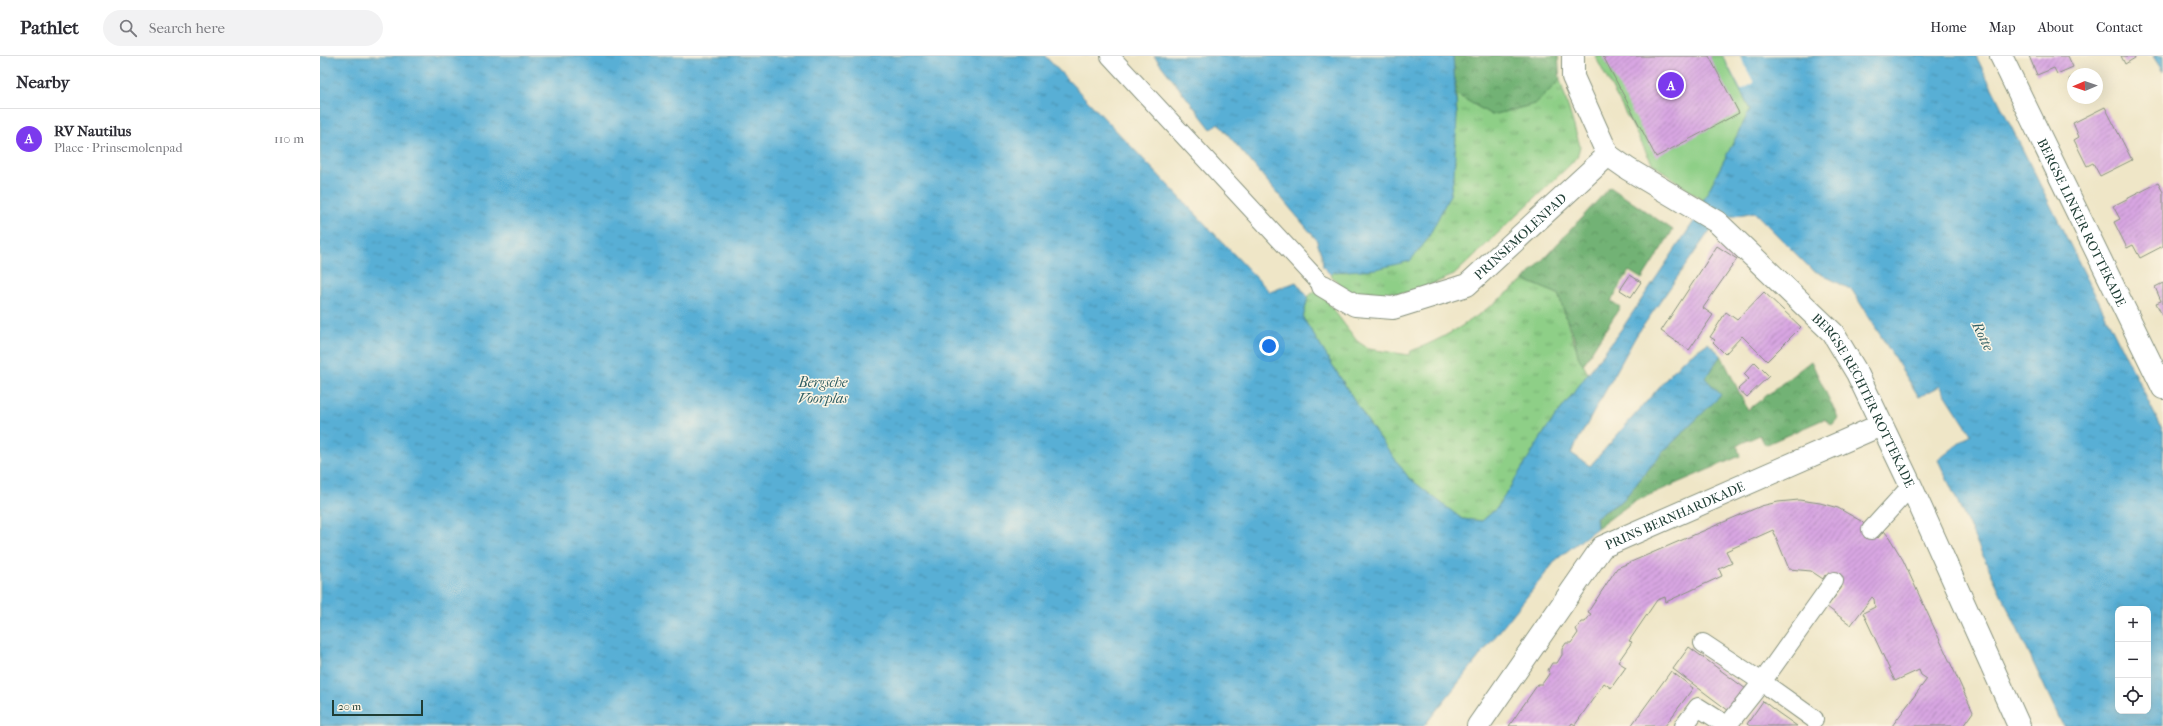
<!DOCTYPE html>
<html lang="en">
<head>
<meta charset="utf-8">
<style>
  body { margin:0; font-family:"IM FELL French Canon",serif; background:#f2f2f3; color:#2b2b33 }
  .controls { position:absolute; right:12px; bottom:12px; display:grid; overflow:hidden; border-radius:8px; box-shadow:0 4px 16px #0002 }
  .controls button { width:36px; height:36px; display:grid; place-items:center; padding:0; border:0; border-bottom:1px solid #e1e1e2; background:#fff; color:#2b2b33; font:20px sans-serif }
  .compass { position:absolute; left:1747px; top:12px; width:36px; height:36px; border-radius:50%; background:#fff; box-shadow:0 4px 16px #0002; rotate:268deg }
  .scale { position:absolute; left:12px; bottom:10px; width:91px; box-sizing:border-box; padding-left:4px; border:2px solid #1f3d34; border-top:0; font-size:11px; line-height:14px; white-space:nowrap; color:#1f3d34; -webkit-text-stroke:3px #fcf5e5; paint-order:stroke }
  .you { position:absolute; left:949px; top:290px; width:14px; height:14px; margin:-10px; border:3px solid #fff; border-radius:50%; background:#1a73e8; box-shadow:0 0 0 6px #1a73e833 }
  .badge { display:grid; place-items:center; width:26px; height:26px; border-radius:50%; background:#7c3aed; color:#fff; font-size:13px; font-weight:700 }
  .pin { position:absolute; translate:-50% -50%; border:2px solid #fff; box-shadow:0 1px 4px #0006 }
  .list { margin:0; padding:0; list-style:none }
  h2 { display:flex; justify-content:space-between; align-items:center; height:52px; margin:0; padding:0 16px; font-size:17px }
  h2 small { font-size:13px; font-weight:400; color:#7c7c81 }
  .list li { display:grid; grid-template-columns:26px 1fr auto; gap:12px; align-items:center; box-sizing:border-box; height:60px; padding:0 16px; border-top:1px solid #e1e1e2 }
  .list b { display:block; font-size:15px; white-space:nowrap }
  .list p { margin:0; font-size:13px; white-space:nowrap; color:#7c7c81 }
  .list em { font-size:13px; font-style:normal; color:#7c7c81 }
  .icon { flex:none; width:22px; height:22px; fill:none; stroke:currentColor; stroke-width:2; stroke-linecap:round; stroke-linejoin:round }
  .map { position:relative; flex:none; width:1843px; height:670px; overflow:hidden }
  header { display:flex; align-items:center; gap:24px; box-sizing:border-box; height:56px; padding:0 20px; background:#fff; border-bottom:1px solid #e1e1e2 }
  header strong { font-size:19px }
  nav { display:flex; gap:22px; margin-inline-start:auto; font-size:14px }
  .search { width:280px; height:36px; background:#f2f2f3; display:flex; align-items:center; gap:10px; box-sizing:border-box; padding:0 14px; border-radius:22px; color:#7c7c81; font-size:15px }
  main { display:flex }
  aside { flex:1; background:#fff }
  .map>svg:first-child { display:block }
  .grass { fill:url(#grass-tufts); stroke:#56865e }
  .forest { fill:url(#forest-crowns); stroke:#487854 }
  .pitch { fill:#8ecf87; stroke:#56865e }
  .water { fill:url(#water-ripples); stroke:#3c7684; fill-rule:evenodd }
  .pier { fill:#efe6c7 }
  .building { fill:url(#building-hatch) }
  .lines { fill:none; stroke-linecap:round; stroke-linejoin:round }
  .service-casing { stroke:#87927e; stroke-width:20 }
  .minor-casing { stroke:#87927e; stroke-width:24 }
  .service { stroke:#fff; stroke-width:18 }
  .minor { stroke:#fff; stroke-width:22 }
  .labels { text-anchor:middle; stroke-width:3; stroke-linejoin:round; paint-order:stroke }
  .street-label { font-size:13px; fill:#1f3d34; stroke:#fcf5e5 }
  .water-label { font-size:14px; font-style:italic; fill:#305f64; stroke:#fcf5e5 }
</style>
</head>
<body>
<header>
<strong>Pathlet</strong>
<div class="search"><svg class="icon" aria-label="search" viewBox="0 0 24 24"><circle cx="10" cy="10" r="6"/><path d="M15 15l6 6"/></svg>Search here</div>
<nav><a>Home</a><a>Map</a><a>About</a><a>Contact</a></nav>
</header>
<main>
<aside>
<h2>Nearby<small></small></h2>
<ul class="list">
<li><span class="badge">A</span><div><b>RV Nautilus</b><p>Place · Prinsemolenpad</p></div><em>110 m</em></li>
</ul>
</aside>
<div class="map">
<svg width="1843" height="670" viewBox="0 0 1843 670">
  <defs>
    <pattern id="grass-tufts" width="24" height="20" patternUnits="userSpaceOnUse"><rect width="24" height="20" fill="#8ecf87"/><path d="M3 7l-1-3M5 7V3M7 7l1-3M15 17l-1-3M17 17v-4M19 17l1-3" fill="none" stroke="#73a96f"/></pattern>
    <pattern id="forest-crowns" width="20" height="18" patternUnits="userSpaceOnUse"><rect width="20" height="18" fill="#72b274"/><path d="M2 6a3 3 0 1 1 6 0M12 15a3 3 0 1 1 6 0" fill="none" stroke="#5d9260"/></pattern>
    <pattern id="water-ripples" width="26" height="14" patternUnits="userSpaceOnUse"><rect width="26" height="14" fill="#59afd5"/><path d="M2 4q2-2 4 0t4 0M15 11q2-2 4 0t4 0" fill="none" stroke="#4990ae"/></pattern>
    <pattern id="building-hatch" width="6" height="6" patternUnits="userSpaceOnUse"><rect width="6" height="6" fill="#d8a6e2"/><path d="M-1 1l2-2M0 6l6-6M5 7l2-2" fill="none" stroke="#af88b8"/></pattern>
  </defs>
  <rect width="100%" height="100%" fill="#fcf5e5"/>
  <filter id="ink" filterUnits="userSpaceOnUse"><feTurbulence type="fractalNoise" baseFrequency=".025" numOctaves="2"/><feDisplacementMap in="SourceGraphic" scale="8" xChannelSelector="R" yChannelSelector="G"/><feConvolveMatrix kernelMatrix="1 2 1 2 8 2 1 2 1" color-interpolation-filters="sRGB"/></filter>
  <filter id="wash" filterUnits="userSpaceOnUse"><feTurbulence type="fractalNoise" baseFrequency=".012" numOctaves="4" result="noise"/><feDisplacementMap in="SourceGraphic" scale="16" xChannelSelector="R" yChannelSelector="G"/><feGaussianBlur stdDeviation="0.9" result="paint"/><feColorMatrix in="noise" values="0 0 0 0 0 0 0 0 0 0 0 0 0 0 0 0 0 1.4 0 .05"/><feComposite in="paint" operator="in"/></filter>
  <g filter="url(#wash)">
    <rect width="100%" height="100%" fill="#efe6c7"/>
    <!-- grass -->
    <path class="grass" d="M1240,24L1260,90L1257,102L1134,219L1093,236L1041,240L1023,232L1011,219L1013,216L1118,163L1137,60L1136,38L1172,59L1215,48Z
      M1204,224L1238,238C1248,265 1254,293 1268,318L1227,372L1177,452L1162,465L1142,463L1089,423L1048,366L983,262L988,241L997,232L1037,285L1049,293L1089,299L1091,295C1137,278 1166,254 1204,224Z"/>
    <!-- forest -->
    <path class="forest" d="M1133,0H1238L1240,24L1215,48L1172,59L1136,38Z
      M1290,131L1353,174L1322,223L1309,215L1291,245L1300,251L1263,309L1258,300L1255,284L1238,238L1204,224Z
      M1401,299L1428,354L1491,305L1518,362L1512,369L1504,363L1445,389L1440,379L1417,389L1420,400L1313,446L1277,472L1276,461L1303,444L1341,398L1401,339L1385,322Z"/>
    <!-- pitch -->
    <path class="pitch" d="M1275,0H1403L1430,54L1383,145L1332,107Z"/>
    <!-- water -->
    <path class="water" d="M0,0H725L950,236L976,226L988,241L983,262L1048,366L1089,422L1142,463L1162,465L1177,452L1227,372L1303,271L1385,149L1383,145L1430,54L1403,0H1656L1843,375V670H1743L1618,404L1651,378L1620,330L1599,341L1532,234L1491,213L1434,156L1410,161L1401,159L1316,280L1251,397L1270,410L1362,305L1388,287L1401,299L1385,322L1401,339L1341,398L1303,444L1276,461L1277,472L1237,503L1104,670H0ZM1798,553H1828V655H1798Z
      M834,0H1133L1137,60L1134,119L1130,139L1107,184L1090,205L1056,213L1013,216L1011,219L1003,211L1002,200L996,183L898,67L891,73Z
      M1833,0H1843V16Z"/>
    <!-- pier -->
    <path class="pier" d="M1403,0H1420L1434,27L1421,34Z"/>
    <g id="blocks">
      <!-- building -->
      <path class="building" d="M1283,0H1389L1419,57L1336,101Z
        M1709,0H1748L1753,11L1737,18L1734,12L1717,19Z
        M1801,0H1814L1815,2L1805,8Z
        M1753,21V32L1749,23Z
        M1785,51L1812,104L1780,120L1773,107L1767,110L1754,84L1759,81L1753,67Z
        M1838,127L1843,136V190L1820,202L1813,189L1807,192L1794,166L1800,163L1793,150Z
        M1397,190L1417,203L1383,252L1393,259L1369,294L1341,275Z
        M1310,219L1321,226L1311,241L1300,234Z
        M1843,227V261L1836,247L1841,245L1835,231Z
        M1444,236L1481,271L1447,305L1422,280L1405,298L1393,286L1395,284L1390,281L1394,275L1406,256L1417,264Z
        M1435,306L1449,320L1427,341L1418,333L1429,323L1424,318Z
        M1479,444L1500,447L1518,452L1541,465L1558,482L1564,475L1569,481L1583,504L1653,656L1643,670H1572L1607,623L1601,619L1599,614L1575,625L1543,557L1555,551L1554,543L1552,541L1531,569L1507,551L1522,531L1505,519L1503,523L1491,515L1469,513L1453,474L1406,495L1412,507L1399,513L1402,520L1346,546L1345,541L1337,544L1309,585L1312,586L1298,606L1306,611L1291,632L1284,627L1255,669L1252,667L1250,670H1189L1218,628H1222L1229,618L1228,614L1232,607H1237L1242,599V593L1246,587H1251L1258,577L1256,573L1261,566H1265L1271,558L1268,556L1297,512L1441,450L1458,446Z
        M1369,591L1426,633L1409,655L1353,613Z
        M1351,615L1373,632L1345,670H1311Z
        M1443,645L1457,656L1477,670H1430L1427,668Z"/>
    </g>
  </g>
  <g filter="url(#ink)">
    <use href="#blocks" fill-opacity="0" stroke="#87927e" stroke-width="1"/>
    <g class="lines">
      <!-- service casing -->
      <g class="service-casing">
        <path id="service" d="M790,0L1003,230
          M1551,474L1591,430
          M1383,587L1442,626L1407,670
          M1494,663L1442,626L1514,525
          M1364,670L1378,651L1408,670"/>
      </g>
      <!-- minor casing -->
      <g class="minor-casing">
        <g id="minor">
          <path d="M1253,0V21L1288,99"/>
          <path id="s1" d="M1681,0L1843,332"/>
          <path id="s2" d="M1288,99L1308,113L1397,166L1513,277L1537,317L1591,430L1699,670"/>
          <path id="s3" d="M1003,230L1035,249L1073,252L1147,229L1288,99"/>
          <path id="s4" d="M1158,670L1282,491L1561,369"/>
        </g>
      </g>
      <!-- service -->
      <use href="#service" class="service"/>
      <!-- minor -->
      <use href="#minor" class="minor"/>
    </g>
  </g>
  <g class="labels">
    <!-- street labels -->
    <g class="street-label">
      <text dy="5" stroke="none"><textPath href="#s1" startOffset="185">BERGSE LINKER ROTTEKADE</textPath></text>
      <text dy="5" stroke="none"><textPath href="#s3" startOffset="225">PRINSEMOLENPAD</textPath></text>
      <text dy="5" stroke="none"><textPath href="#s2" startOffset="362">BERGSE RECHTER ROTTEKADE</textPath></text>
      <text dy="5" stroke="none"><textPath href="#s4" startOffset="297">PRINS BERNHARDKADE</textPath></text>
    </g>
    <!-- water labels -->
    <g class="water-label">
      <text transform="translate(1663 280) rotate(64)" y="5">Rotte</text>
      <text x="503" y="331">Bergsche<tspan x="503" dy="16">Voorplas</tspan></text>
    </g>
  </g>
</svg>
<div class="controls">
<button>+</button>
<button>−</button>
<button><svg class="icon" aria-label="locate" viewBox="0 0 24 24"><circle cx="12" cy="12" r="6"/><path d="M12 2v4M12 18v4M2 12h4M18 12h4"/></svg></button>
</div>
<svg class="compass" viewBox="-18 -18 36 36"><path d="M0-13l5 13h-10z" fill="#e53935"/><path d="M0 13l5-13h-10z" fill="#7c7c81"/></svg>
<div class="scale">20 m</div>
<div class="you"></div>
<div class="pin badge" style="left:1351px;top:29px">A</div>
</div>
</main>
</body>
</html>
